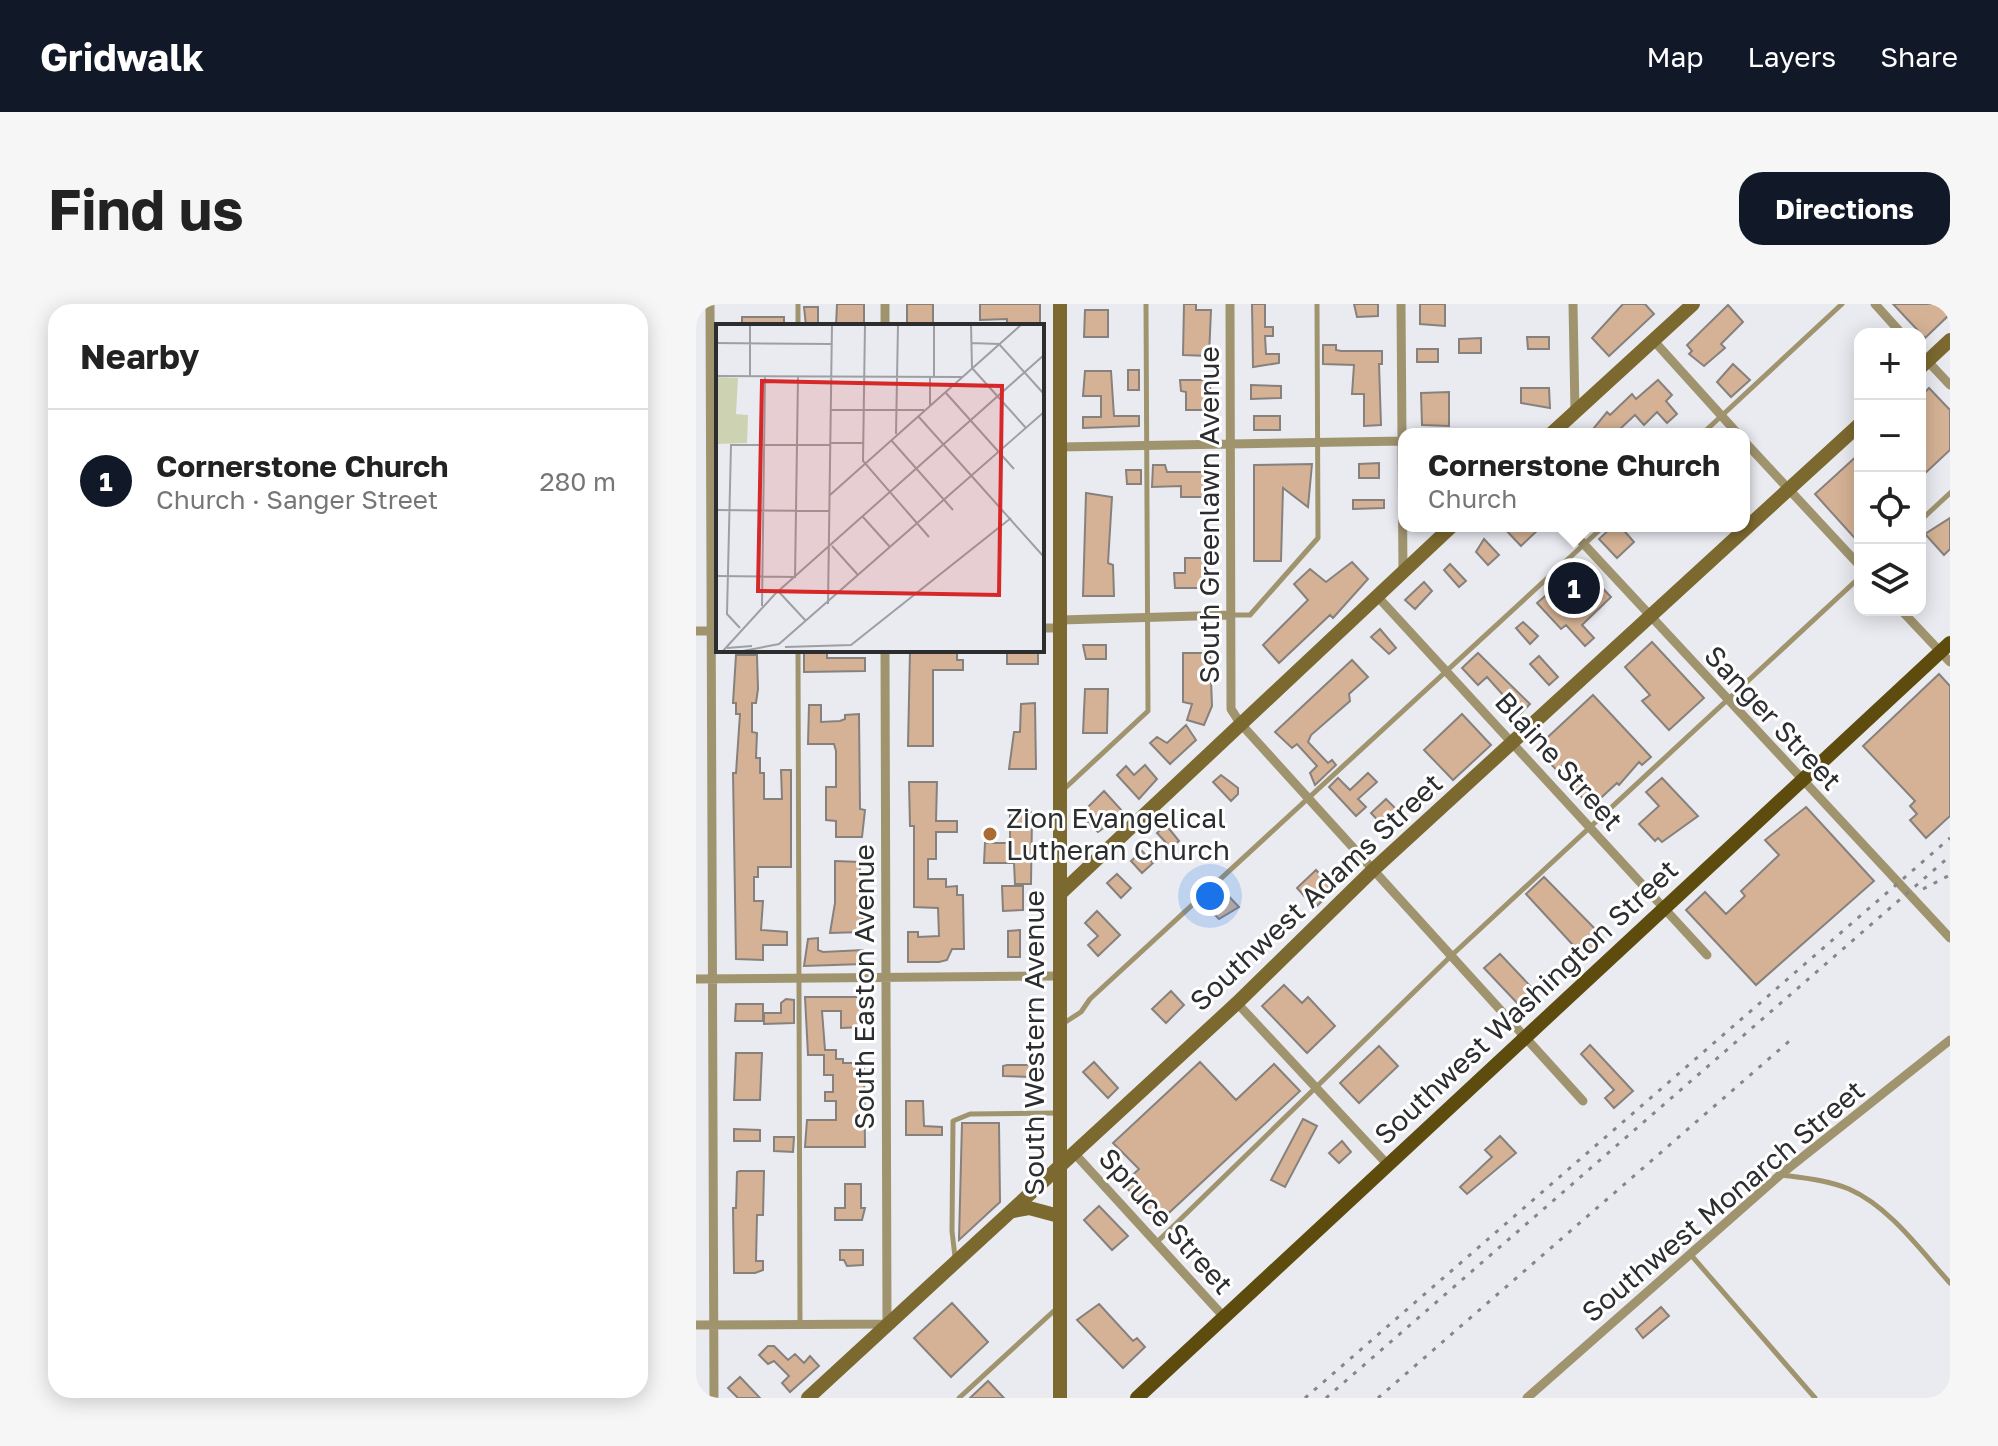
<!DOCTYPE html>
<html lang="en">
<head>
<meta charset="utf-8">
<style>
  body { margin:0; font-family:"Golos Text",sans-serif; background:#f6f6f6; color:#222 }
  .controls { position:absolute; right:24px; top:24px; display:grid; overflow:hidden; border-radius:16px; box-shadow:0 4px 20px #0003 }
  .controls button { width:72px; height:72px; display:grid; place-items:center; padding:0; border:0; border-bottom:2px solid #e0e0e0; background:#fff; color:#222; font:40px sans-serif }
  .you { position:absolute; left:514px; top:592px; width:28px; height:28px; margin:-20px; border:6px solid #fff; border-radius:50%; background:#1a73e8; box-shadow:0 0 0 12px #1a73e833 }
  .badge { display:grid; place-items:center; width:52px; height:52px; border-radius:50%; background:#111827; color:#fff; font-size:26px; font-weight:700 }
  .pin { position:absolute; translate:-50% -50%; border:4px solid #fff; box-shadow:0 2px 8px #0006 }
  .popup { position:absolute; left:702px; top:124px; width:352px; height:104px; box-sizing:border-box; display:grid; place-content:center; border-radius:16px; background:#fff; filter:drop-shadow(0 2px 6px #0005); font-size:26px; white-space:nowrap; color:#767676 }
  .popup b { font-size:30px; color:#222 }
  .popup::after { content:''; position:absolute; left:50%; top:100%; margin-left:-16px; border:16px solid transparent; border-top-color:#fff }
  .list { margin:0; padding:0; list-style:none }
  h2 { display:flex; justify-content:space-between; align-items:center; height:104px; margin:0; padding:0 32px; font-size:34px }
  h2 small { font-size:26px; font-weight:400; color:#767676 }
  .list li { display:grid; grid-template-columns:52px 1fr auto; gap:24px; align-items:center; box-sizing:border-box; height:144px; padding:0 32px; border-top:2px solid #e0e0e0 }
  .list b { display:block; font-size:30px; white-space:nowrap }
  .list p { margin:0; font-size:26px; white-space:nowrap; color:#767676 }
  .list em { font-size:26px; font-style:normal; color:#767676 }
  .icon { flex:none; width:44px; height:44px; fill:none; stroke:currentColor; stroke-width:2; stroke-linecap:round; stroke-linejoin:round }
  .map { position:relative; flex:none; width:1254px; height:1094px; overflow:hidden; border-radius:24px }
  header { display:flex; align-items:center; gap:48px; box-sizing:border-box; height:112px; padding:0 40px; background:#111827; color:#fff }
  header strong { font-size:38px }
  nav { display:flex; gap:44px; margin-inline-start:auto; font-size:28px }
  .intro { display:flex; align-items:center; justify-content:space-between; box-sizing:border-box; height:192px; padding:0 48px }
  h1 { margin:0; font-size:56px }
  .button { padding:20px 36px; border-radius:24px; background:#111827; color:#fff; font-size:28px; font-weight:700 }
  main { display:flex; gap:48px; padding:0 48px }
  aside { flex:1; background:#fff; border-radius:24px; box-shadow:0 4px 20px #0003 }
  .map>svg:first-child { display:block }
  .building { fill:#d5b295; stroke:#86817d; stroke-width:2 }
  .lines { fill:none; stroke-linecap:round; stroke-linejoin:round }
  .lane { stroke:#a0946f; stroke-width:5 }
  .street { stroke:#a0946f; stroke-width:9 }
  .secondary { stroke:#7c6930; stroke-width:14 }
  .primary { stroke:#5e4c0e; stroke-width:14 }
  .rail { stroke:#85868a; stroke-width:3; stroke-dasharray:4 8; stroke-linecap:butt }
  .poi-dot { fill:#aa6a32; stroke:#fff; stroke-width:3 }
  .labels { text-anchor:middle; stroke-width:6; stroke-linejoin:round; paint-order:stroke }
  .street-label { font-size:28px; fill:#2c2d2f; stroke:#fff }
  .poi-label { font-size:28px; fill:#2c2d2f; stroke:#fff; text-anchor:start }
  .inset-road { fill:none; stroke:#9e9fa3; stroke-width:2 }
  .view { fill:#d62828; fill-opacity:0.15; stroke:#d62828; stroke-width:4 }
  .inset-edge { fill:none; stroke:#2c2d2f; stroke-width:4 }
</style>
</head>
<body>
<header>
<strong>Gridwalk</strong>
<nav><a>Map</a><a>Layers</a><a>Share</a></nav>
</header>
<div class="intro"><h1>Find us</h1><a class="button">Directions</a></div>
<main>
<aside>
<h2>Nearby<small></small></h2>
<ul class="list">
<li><span class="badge">1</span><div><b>Cornerstone Church</b><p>Church · Sanger Street</p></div><em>280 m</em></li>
</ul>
</aside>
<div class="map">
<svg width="1254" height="1094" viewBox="0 0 1254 1094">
  <rect width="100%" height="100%" fill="#eaebf1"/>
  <!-- building -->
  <path class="building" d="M141,0H168V22H140Z
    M211,0H237V22H211Z
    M284,0H344V22H311V15L284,16Z
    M488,0H500V6H515L513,52L487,51Z
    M556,0H569V23H577V32H569L570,50H583V59L557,63Z
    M658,0H682V12L661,13Z
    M724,0H749V22L724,20Z
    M927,0H949L958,10L913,52L896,34Z
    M1197,0H1254V10L1229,34Z
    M1032,1L1047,18L1025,40L1029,44L1008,62L993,50L996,47L991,41Z
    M108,3H122V22H110Z
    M389,6H412V33H388Z
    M46,13H88V22H46Z
    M831,33H853V45H832Z
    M785,34V49H763V35Z
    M627,41H640V46L645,47H686V60H683L685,121L668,122V90H656L658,61L627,60Z
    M721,45H742V58H721Z
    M1037,60L1054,76L1035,93L1021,78Z
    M432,66H443V86H432Z
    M389,67H415L418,112H443V122L387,124V113H405V92H387Z
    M484,76H515L512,106H490V88L485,87Z
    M962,76L976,91L970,97L981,110L971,119L961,108L948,121L939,111L925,124L931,130H893L911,108L914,111L936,90L940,95Z
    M555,81L585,82V94L555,95Z
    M825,84H853L854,104L825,99Z
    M1233,84L1254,106V146L1224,174V93Z
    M753,88V122L726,121L725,89Z
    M558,112H584V126H558Z
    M1164,149V240L1119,190Z
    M683,159V174H663V160Z
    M616,160L612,203L587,184L585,257H558V161Z
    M457,161H469L471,168H517L515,193H485V182L456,183Z
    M430,166H445V180H431Z
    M390,189L416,193L412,259L417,261L418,292H387Z
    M657,196H688V204L657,205Z
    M1254,214V245L1248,251L1229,230Z
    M806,222H846L825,242Z
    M917,222H924L938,238L921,254L903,235Z
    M788,235L803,251L792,261L780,248Z
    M489,254H513L508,284H479L478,269H489Z
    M880,256L915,293L886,321L898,334L889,342L870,321L865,325L841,299L857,285L852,281Z
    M656,258L672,275L637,314L634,311L583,359L567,341L612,296L598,280L614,265L630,278Z
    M754,260L770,277L763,283L748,266Z
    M728,278L736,287L719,305L709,296Z
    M827,318L842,332L834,340L820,324Z
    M684,325L700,344L693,350L675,333Z
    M956,338L1008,394L973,426L946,397L954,391L929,363Z
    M387,341H410V355H390Z
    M214,347H261V356H267V366H237V442H212Z
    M108,348H131V354H169V367L108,368Z
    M311,348L342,349V360H311Z
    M487,349H514L516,402L508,421L491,416L496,400L487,398Z
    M782,349L834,400L824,410L791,373L782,381L766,364Z
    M40,351H61L62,385L60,399H56V428L61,429L60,454H64V469H68V495H86L85,466H95V563H62V573H58V597H67L65,626L91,628V641H67V656L40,655L37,469H40L44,410H40V399H37Z
    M843,352L862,373L853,381L834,360Z
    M656,356L672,373L653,390L654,397L615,431L612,438L632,459L636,456L640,461L619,481L614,469L621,462L601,440L596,444L579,428Z
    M1243,370L1254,382V512L1230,534L1214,516L1221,510L1214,502L1219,497L1167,442Z
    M389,385H412L411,429H387Z
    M897,391L955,453L946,461L943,458L923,481L921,479L895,503L840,444Z
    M339,399L340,465H313L318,428H324L325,400Z
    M113,401H125V418L144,417L149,415V411L163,410L164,505L169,506L166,533H140V517L130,516V483H140V447L138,440H112Z
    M766,410L795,441L757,476L728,446Z
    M490,421L500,436L474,460L454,439L461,433L471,439Z
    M449,461L461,475L443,495L421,471L430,462L438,471Z
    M672,469L681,478L662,495L670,503L660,512L633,483L642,474L654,486Z
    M525,471L542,484V490L535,497L517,478Z
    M966,474L1002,512L966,538L962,534L959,537L943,520L963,502L950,488Z
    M213,478H241L240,517H261V528H240V555H232V575H250V583L261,582V591H267L268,645H256L251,656L243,658H212V628H222V633L243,632L242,604L218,603V522H214Z
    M408,487L428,509L402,528L384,511Z
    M690,495L703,508L688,523L675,509Z
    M1110,503L1178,577L1060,681L990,606L1009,588L1030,610L1049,592L1045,587L1083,551L1069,536Z
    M319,506H334L336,512L335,580H319L318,559H288L289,539H314V511H319Z
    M470,521L483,537L475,544L461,529Z
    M446,547L457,559L446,569L435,557Z
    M139,557L164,558V583H168L166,628L134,629L139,599Z
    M620,566L638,585L619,604L601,584Z
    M421,570L435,584L425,594L411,579Z
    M848,573L909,635L889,654L830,590Z
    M306,582H327V606L307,607Z
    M525,584L543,603L523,615L508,600Z
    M401,607L424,631L402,652L392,641L402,632L389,619Z
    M324,626V653H312V627Z
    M122,634V646L127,648L167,646V660L108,662L112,635Z
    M804,650L838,686L823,701L788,664Z
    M588,681L606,699L612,693L639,722L611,749L566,702Z
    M475,687L488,701L470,719L456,705Z
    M109,693H174V709H168V723L145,724V707H126L129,746H140V755H147V759H168L169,843H109L111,816H140V797H129V788H137V771H128V751H112Z
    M90,695L98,696V719L68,720V709H85V699Z
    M40,700H67V717H39Z
    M894,741L937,787L918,804L909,794L918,786L885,750Z
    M683,742L702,762L663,799L644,779Z
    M40,749H66L64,796H38Z
    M398,758L422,784L412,794L387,768Z
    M504,758L540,796L578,760L604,787L463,918L427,880L443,865L417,839Z
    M311,761H336V773L307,772V762Z
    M210,797H227L228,822L246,823V831H210Z
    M607,815L621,822L589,883L575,876Z
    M266,819H303L304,898L263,936Z
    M38,825L64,826V837H38Z
    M804,832L820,849L771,890L764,883L796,853L789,846Z
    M78,833H98L97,848L78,847Z
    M646,837L655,848L643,859L633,849Z
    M44,867H68L67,911H61L60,957H67V966L59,969H38L37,904H40L41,868Z
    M149,880H165V904H169L166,916H139V904H149Z
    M403,902L432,932L416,946L388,916Z
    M144,946H167V961L151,962L148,956H144Z
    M256,999L292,1038L255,1073L218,1034Z
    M403,1000L437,1037L441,1034L449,1043L427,1064L381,1016Z
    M965,1003L973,1012L947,1034L940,1025Z
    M72,1042H78L92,1056L99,1050L108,1059L114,1052L123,1062L94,1088L86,1079L93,1072L78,1057L72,1060L63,1051Z
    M44,1073L64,1094H42L32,1084Z
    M292,1077L308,1094H274Z"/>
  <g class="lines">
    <!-- lane -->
    <path class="lane" d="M102,0V22
      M1006,130L1146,0
      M1224,217L1254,189
      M536,311H554L622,234L621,0
      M102,346L104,1020
      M367,486L452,407L450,0
      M368,719L385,708L394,695L908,222
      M1085,871C1108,874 1131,876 1153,885C1194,903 1225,947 1254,979
      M460,939L756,651L1164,273
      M995,951L1119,1094
      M259,953L256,927L257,817L274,810L361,809
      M263,1094L360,1005"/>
    <!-- street -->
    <path class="street" d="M14,0L18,1094
      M189,0V22
      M534,0L535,405L544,419L887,797
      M705,0L707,268
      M877,0L879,108
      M1179,0L1206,30
      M958,37L1042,130
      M1224,49L1254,81
      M1048,137L1164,262
      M364,143L708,137
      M871,222L1254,634
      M681,292L1011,651
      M1205,306L1254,358
      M365,316L535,311
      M346,324H365
      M0,327H22
      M0,675L364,672
      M541,699L692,861
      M379,850L528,1013
      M0,1021L191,1020L189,346
      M831,1094L1084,871L1254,736"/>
    <!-- secondary -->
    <path class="secondary" d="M364,0V1094
      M1224,64L1254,36
      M855,130L997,0
      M365,589L756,222
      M317,907L333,904L363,912
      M112,1094L541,699L678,565L1164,120"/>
    <!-- primary -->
    <path class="primary" d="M441,1094L1254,339"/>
    <!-- rail -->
    <path class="rail" d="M1227,585L1254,571
      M609,1094L1254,534
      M630,1094L1254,552
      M682,1094L1098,733"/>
  </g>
  <!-- markers -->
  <circle class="poi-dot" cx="294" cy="530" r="8"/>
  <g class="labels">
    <!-- street labels -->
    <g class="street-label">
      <text transform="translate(513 211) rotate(-90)" y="10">South Greenlawn Avenue</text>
      <text transform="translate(1077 414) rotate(47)" y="10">Sanger Street</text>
      <text transform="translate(863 457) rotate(48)" y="10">Blaine Street</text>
      <text transform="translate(620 588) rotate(-43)" y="10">Southwest Adams Street</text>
      <text transform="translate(168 683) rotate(-90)" y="10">South Easton Avenue</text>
      <text transform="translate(830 698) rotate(-43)" y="10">Southwest Washington Street</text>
      <text transform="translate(338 739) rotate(-90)" y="10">South Western Avenue</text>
      <text transform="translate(1027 897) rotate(-40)" y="10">Southwest Monarch Street</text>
      <text transform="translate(470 917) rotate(48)" y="10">Spruce Street</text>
    </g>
    <!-- poi labels -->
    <g class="poi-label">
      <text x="310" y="524">Zion Evangelical<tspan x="310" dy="32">Lutheran Church</tspan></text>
    </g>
  </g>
  <!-- overview -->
  <g transform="translate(20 20)">
    <rect width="328" height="328" fill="#eaebf1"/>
    <path d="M0,53L22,54L20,90L32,91L31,119L0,120Z" fill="#cdd3b2"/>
    <path class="inset-road" d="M149,0L147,137L213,213M255,0L256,44L310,104M0,19L116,20M255,19L283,20L328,70M0,52L246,53M34,52V0M214,53V81M218,53V0M230,69L298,145M115,86H208M202,92L328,233M180,110L182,0M175,116L237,186M115,119H147M114,171L306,0M0,186L113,187M147,193L174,223M116,222L142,251M0,252L79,253L82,53M63,268L90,297M112,280L116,0M46,282L49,52M24,304L11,290L15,121H115M69,323L135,321L295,194M11,324L36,322M6,328L59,270L328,31M22,328L63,320L328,88"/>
    <path class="view" d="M46,57L286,62L283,271L42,267Z"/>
    <rect width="328" height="328" class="inset-edge"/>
  </g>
</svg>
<div class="controls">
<button>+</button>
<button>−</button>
<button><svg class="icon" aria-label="locate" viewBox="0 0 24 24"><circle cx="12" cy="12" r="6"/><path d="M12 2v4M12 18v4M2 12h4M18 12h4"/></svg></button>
<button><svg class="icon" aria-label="layers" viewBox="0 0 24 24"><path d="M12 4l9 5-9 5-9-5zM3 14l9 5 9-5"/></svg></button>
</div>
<div class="you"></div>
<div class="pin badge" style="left:878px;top:284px">1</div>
<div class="popup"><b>Cornerstone Church</b>Church</div>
</div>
</main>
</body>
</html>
